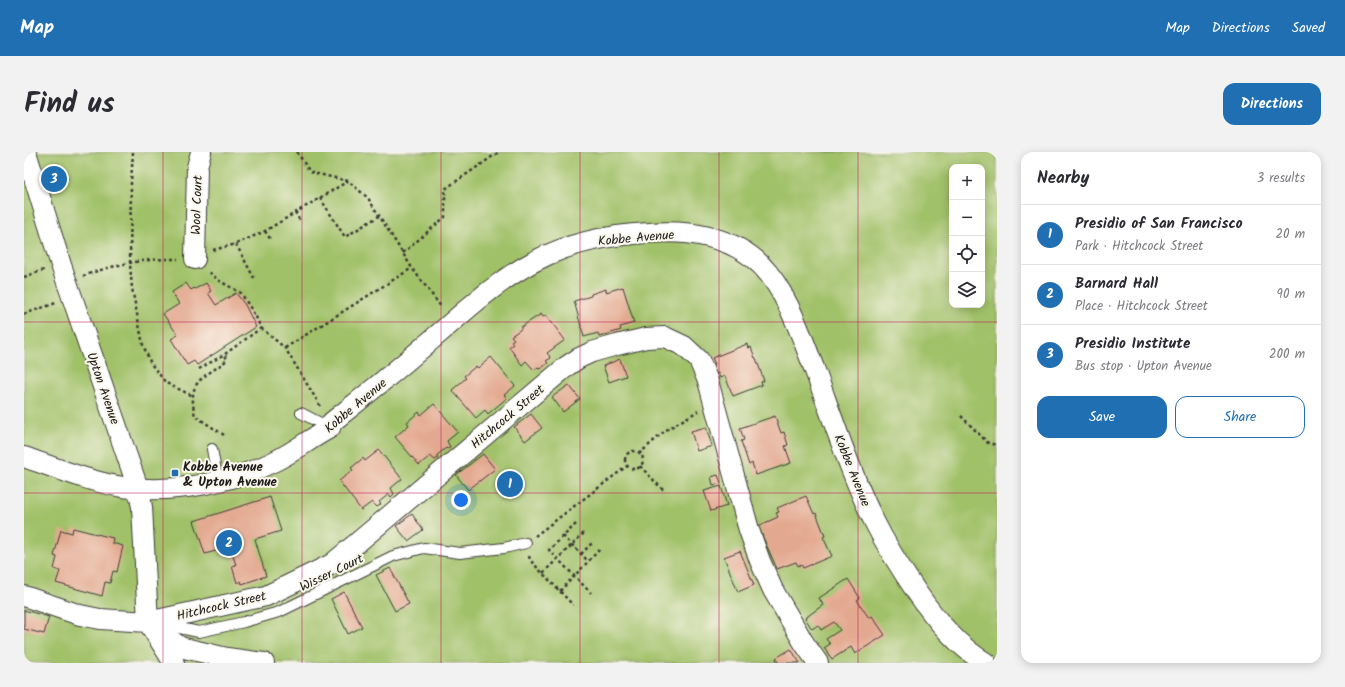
<!DOCTYPE html>
<html lang="en">
<head>
<meta charset="utf-8">
<style>
  body { margin:0; font-family:Kalam,sans-serif; background:#f2f2f3; color:#2b2b33 }
  .controls { position:absolute; right:12px; top:12px; display:grid; overflow:hidden; border-radius:8px; box-shadow:0 2px 10px #0003 }
  .controls button { width:36px; height:36px; display:grid; place-items:center; padding:0; border:0; border-bottom:1px solid #e1e1e2; background:#fff; color:#2b2b33; font:20px sans-serif }
  .you { position:absolute; left:437px; top:348px; width:14px; height:14px; margin:-10px; border:3px solid #fff; border-radius:50%; background:#1a73e8; box-shadow:0 0 0 6px #1a73e833 }
  .badge { display:grid; place-items:center; width:26px; height:26px; border-radius:50%; background:#1f6fb2; color:#fff; font-size:13px; font-weight:700 }
  .pin { position:absolute; translate:-50% -50%; border:2px solid #fff; box-shadow:0 1px 4px #0006 }
  .list { margin:0; padding:0; list-style:none }
  h2 { display:flex; justify-content:space-between; align-items:center; height:52px; margin:0; padding:0 16px; font-size:17px }
  h2 small { font-size:13px; font-weight:400; color:#7c7c81 }
  .list li { display:grid; grid-template-columns:26px 1fr auto; gap:12px; align-items:center; box-sizing:border-box; height:60px; padding:0 16px; border-top:1px solid #e1e1e2 }
  .list b { display:block; font-size:15px; white-space:nowrap }
  .list p { margin:0; font-size:13px; white-space:nowrap; color:#7c7c81 }
  .list em { font-size:13px; font-style:normal; color:#7c7c81 }
  .actions { display:flex; gap:8px; padding:12px 16px }
  .actions a { flex:1; padding:9px 0; border:1px solid #1f6fb2; border-radius:12px; text-align:center; font-size:14px; color:#1f6fb2 }
  .actions .main { background:#1f6fb2; color:#fff }
  .icon { flex:none; width:22px; height:22px; fill:none; stroke:currentColor; stroke-width:2; stroke-linecap:round; stroke-linejoin:round }
  .map { position:relative; flex:none; width:973px; height:511px; overflow:hidden; border-radius:12px }
  header { display:flex; align-items:center; gap:24px; box-sizing:border-box; height:56px; padding:0 20px; background:#1f6fb2; color:#fff }
  header strong { font-size:19px }
  nav { display:flex; gap:22px; margin-inline-start:auto; font-size:14px }
  .intro { display:flex; align-items:center; justify-content:space-between; box-sizing:border-box; height:96px; padding:0 24px }
  h1 { margin:0; font-size:28px }
  .button { padding:10px 18px; border-radius:12px; background:#1f6fb2; color:#fff; font-size:14px; font-weight:700 }
  main { display:flex; gap:24px; padding:0 24px }
  aside { flex:1; background:#fff; border-radius:12px; box-shadow:0 2px 10px #0003 }
  .map>svg:first-child { display:block }
  .green { fill:#a1c169; stroke:#5e6e42; fill-rule:evenodd }
  .building { fill:#e3a990 }
  .lines { fill:none; stroke-linecap:round; stroke-linejoin:round }
  .service-casing { stroke:#3b3a35; stroke-width:12 }
  .minor-casing { stroke:#3b3a35; stroke-width:22 }
  .path { stroke:#3b3a35; stroke-width:2.5; stroke-dasharray:3 3; stroke-linecap:butt }
  .service { stroke:#fff; stroke-width:10 }
  .minor { stroke:#fff; stroke-width:20 }
  .grid { fill:none; stroke:#c2185b; stroke-width:1; stroke-opacity:0.55 }
  .poi-dot { fill:#1f6fb2; stroke:#fbf7ec; stroke-width:1.5 }
  .labels { text-anchor:middle; stroke-width:4; stroke-linejoin:round; paint-order:stroke }
  .street-label { font-size:13px; fill:#1c1c1c; stroke:#fbf7ec }
  .poi-label { font-size:13px; font-weight:bold; fill:#1c1c1c; stroke:#fbf7ec; text-anchor:start }
</style>
</head>
<body>
<header>
<strong>Map</strong>
<nav><a>Map</a><a>Directions</a><a>Saved</a></nav>
</header>
<div class="intro"><h1>Find us</h1><a class="button">Directions</a></div>
<main>
<div class="map">
<svg width="973" height="511" viewBox="0 0 973 511">
  <rect width="100%" height="100%" fill="#fbf7ec"/>
  <filter id="ink" filterUnits="userSpaceOnUse"><feTurbulence type="fractalNoise" baseFrequency=".025" numOctaves="2"/><feDisplacementMap in="SourceGraphic" scale="8" xChannelSelector="R" yChannelSelector="G"/><feConvolveMatrix kernelMatrix="1 2 1 2 8 2 1 2 1" color-interpolation-filters="sRGB"/></filter>
  <filter id="wash" filterUnits="userSpaceOnUse"><feTurbulence type="fractalNoise" baseFrequency=".012" numOctaves="4" result="noise"/><feDisplacementMap in="SourceGraphic" scale="16" xChannelSelector="R" yChannelSelector="G"/><feGaussianBlur stdDeviation="0.9" result="paint"/><feColorMatrix in="noise" values="0 0 0 0 0 0 0 0 0 0 0 0 0 0 0 0 0 1.4 0 .05"/><feComposite in="paint" operator="in"/></filter>
  <g filter="url(#wash)">
    <rect width="100%" height="100%" fill="#ece2c1"/>
    <!-- green -->
    <path class="green" d="M0,0H973V511H0ZM928,15H958V153H928Z"/>
    <g id="blocks">
      <!-- building -->
      <path class="building" d="M162,131L167,138L170,136L171,137L182,131L187,139L184,141L192,153L212,141L221,153L232,175L173,213L170,209L163,213L147,187L154,183L139,162L155,152L148,140Z
        M599,135L610,171L596,175L597,178L575,185L574,181L560,185L550,149L567,144V142L582,137V140Z
        M517,162L519,165L522,163L541,188L523,201L527,206L522,209L524,211L516,217L514,215L510,218L502,209L498,213L485,195L489,192L487,189L490,187L487,184L497,177V175Z
        M723,192L724,196L727,195L731,206H732L740,229L737,230L738,233L709,244L701,224L696,226L694,221L692,222L688,213L691,212L688,206Z
        M467,205L491,234L480,243L483,246L464,262L461,258L452,266L428,238L442,226L440,224L452,214L454,216Z
        M596,207L602,224L585,230L579,214Z
        M545,233L556,247L539,260L528,245Z
        M410,252L434,280L423,289L426,295L423,297L422,296L412,304L414,306L411,308L406,304L395,313L371,285L385,273L383,270L395,260L397,263Z
        M507,262L518,276L501,289L490,275Z
        M751,264L757,281L760,280L764,293L761,294L767,311L732,323L728,311L725,313L717,289L720,288L716,276Z
        M682,275L688,294L673,299L667,279Z
        M355,298L378,327L367,336L370,342L367,345L365,342L355,350L357,352L353,355L348,350L337,358L315,329L329,318L327,316L339,306L341,309Z
        M459,302L471,317L444,338L432,323Z
        M694,323L697,331L689,333L687,325Z
        M697,334L703,354L687,359L680,339Z
        M782,344L790,362L792,361L801,384L799,385L808,404L779,416L777,412L774,414L772,410L753,417L734,374L754,365L752,361L755,360L753,356Z
        M246,345L257,379L231,387L242,424L218,432L217,429L213,431L208,414L212,413L206,395L181,402L170,369Z
        M388,362L399,378L384,389L372,374Z
        M49,376L89,386L88,391L99,394L93,420L89,419L86,431L81,430L78,444L32,431L36,419L30,417L33,405L30,404L37,378L48,381Z
        M716,399L730,433L714,440L700,405Z
        M366,416L385,452L371,459L352,423Z
        M824,427L836,446L833,448L845,466L848,464L861,483L831,502L827,495L808,507L800,496L806,492L802,487L816,478L810,470L797,478L794,473L788,477L781,466L799,453L795,446Z
        M320,440L338,475L324,482L307,447Z
        M0,458L25,465L20,482L0,477Z
        M767,497L776,511H754L752,506Z"/>
    </g>
  </g>
  <g filter="url(#ink)">
    <use href="#blocks" fill-opacity="0" stroke="#3b3a35" stroke-width="1"/>
    <g class="lines">
      <!-- service casing -->
      <g class="service-casing">
        <path id="service" d="M277,261L306,276
          M188,297L194,330
          M136,472L175,480L220,470L255,460L369,404L400,396L436,401L480,396L502,391"/>
      </g>
      <!-- minor casing -->
      <g class="minor-casing">
        <path id="minor" d="M2,0L37,113L114,336L118,355L124,470L150,511
          M171,107L173,15L177,0
          M0,305C32,316 66,330 99,335C148,342 207,331 251,309C270,300 287,286 306,276L308,270C341,244 374,217 405,190C438,162 470,131 509,110C544,91 585,83 625,81C664,78 708,84 737,113C762,138 777,183 790,216C809,267 826,320 850,369C862,393 877,417 892,439C911,467 933,494 962,511
          M0,444L56,463L76,467L124,470L242,444L308,412L543,214L555,206L568,200L593,193L622,186L641,185L660,194L675,208L684,229L725,378L736,409L749,438L780,491L794,511
          M135,479L156,495L203,506L240,511"/>
      </g>
      <!-- path -->
      <path class="path" d="M109,0L107,30L106,112L108,136L119,193L127,212L142,231L169,244
        M273,0L286,20L324,29L344,46L388,116L418,156
        M296,46L321,85L355,64
        M271,60L276,69
        M241,79L247,88
        M212,92L230,126
        M189,98L212,92L241,79L324,29
        M379,101L421,65V37L475,0
        M59,124C88,113 122,106 154,107
        M0,125L20,118
        M0,162L32,151
        M237,176L261,196L297,255
        M261,196L388,116
        M175,217L201,202L237,176L232,165L217,141L194,128L184,119
        M937,264L964,291L973,293
        M200,283L171,264C163,227 178,228 203,208L201,202
        M601 308a9 9 0 1 1 18 0a9 9 0 1 1-18 0Z
        M615,302L642,278L674,259
        M616,314L640,339
        M552,372L525,398L567,441
        M511,384L603,314
        M539,384L564,409
        M557,402L568,391
        M505,404L506,408L549,453
        M519,421L561,380
        M536,439L577,396"/>
      <!-- service -->
      <use href="#service" class="service"/>
      <!-- minor -->
      <use href="#minor" class="minor"/>
    </g>
  </g>
  <!-- grid -->
  <path class="grid" d="M139,0V511M278,0V511M417,0V511M556,0V511M695,0V511M834,0V511M0,170H973M0,341H973"/>
  <!-- markers -->
  <rect class="poi-dot" x="147" y="317" width="8" height="8" rx="2"/>
  <g class="labels">
    <!-- street labels -->
    <g class="street-label">
      <text transform="translate(172 53) rotate(-88)" y="5">Wool Court</text>
      <text transform="translate(612 85) rotate(-5)" y="5">Kobbe Avenue</text>
      <text transform="translate(80 236) rotate(71)" y="5">Upton Avenue</text>
      <text transform="translate(331 253) rotate(-40)" y="5">Kobbe Avenue</text>
      <text transform="translate(483 264) rotate(-40)" y="5">Hitchcock Street</text>
      <text transform="translate(829 318) rotate(68)" y="5">Kobbe Avenue</text>
      <text transform="translate(307 420) rotate(-26)" y="5">Wisser Court</text>
      <text transform="translate(197 453) rotate(-13)" y="5">Hitchcock Street</text>
    </g>
    <!-- poi labels -->
    <g class="poi-label">
      <text x="159" y="319">Kobbe Avenue<tspan x="159" dy="15">&amp; Upton Avenue</tspan></text>
    </g>
  </g>
</svg>
<div class="controls">
<button>+</button>
<button>−</button>
<button><svg class="icon" aria-label="locate" viewBox="0 0 24 24"><circle cx="12" cy="12" r="6"/><path d="M12 2v4M12 18v4M2 12h4M18 12h4"/></svg></button>
<button><svg class="icon" aria-label="layers" viewBox="0 0 24 24"><path d="M12 4l9 5-9 5-9-5zM3 14l9 5 9-5"/></svg></button>
</div>
<div class="you"></div>
<div class="pin badge" style="left:486px;top:332px">1</div>
<div class="pin badge" style="left:205px;top:391px">2</div>
<div class="pin badge" style="left:30px;top:27px">3</div>
</div>
<aside>
<h2>Nearby<small>3 results</small></h2>
<ul class="list">
<li><span class="badge">1</span><div><b>Presidio of San Francisco</b><p>Park · Hitchcock Street</p></div><em>20 m</em></li>
<li><span class="badge">2</span><div><b>Barnard Hall</b><p>Place · Hitchcock Street</p></div><em>90 m</em></li>
<li><span class="badge">3</span><div><b>Presidio Institute</b><p>Bus stop · Upton Avenue</p></div><em>200 m</em></li>
</ul>
<div class="actions"><a class="main">Save</a><a>Share</a></div>
</aside>
</main>
</body>
</html>
